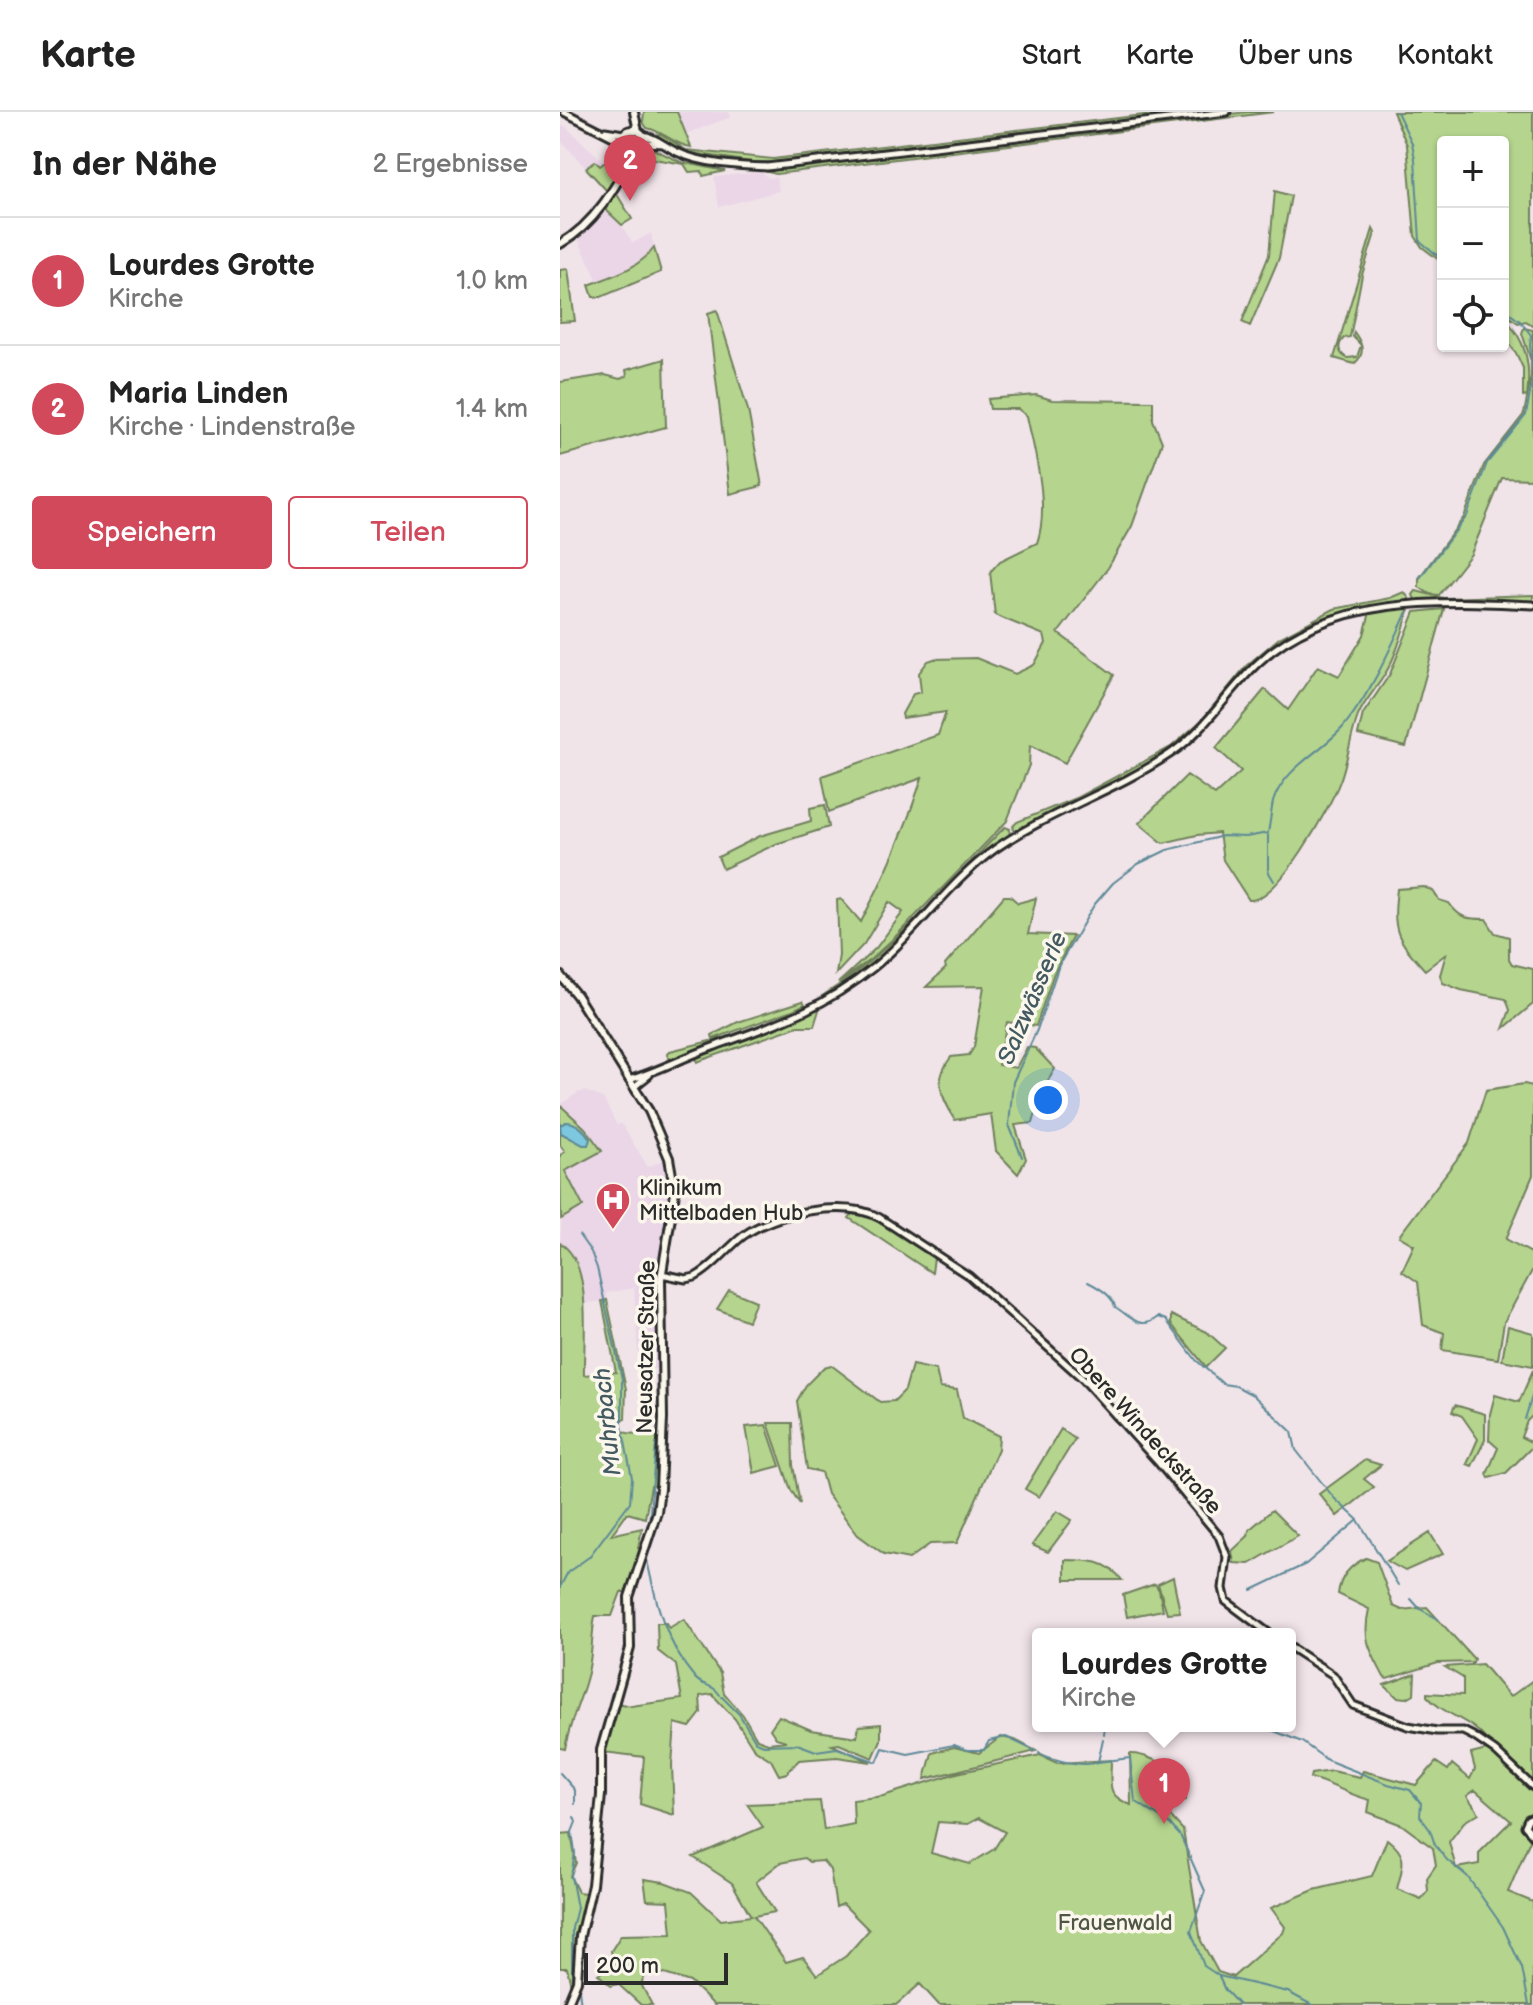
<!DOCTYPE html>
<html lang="de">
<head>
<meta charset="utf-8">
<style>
  body { margin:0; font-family:"Balsamiq Sans",sans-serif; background:#f2f2f2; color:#222 }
  .controls { position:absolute; right:24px; top:24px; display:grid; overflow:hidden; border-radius:8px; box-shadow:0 2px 6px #0004 }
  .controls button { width:72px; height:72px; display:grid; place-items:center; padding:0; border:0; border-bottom:2px solid #e0e0e0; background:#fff; color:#222; font:40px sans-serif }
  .scale { position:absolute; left:24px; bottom:20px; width:144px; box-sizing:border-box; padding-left:8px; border:4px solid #2b2b2b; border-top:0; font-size:22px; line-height:28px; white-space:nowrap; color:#2b2b2b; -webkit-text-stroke:6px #fbf7ec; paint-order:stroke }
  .you { position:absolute; left:488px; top:988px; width:28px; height:28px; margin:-20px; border:6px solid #fff; border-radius:50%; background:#1a73e8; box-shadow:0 0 0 12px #1a73e833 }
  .badge { display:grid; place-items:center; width:52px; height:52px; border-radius:50%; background:#d1495b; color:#fff; font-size:26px; font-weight:700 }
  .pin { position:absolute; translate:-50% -66px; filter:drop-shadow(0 2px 4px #0008) }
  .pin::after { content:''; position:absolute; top:42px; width:28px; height:24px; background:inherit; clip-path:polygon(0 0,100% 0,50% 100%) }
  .popup { position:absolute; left:472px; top:1516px; width:264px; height:104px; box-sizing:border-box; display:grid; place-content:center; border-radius:8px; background:#fff; filter:drop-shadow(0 2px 6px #0005); font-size:26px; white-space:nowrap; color:#767676 }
  .popup b { font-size:30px; color:#222 }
  .popup::after { content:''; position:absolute; left:50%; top:100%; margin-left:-16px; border:16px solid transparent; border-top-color:#fff }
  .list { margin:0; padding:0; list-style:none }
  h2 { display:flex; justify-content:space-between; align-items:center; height:104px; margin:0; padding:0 32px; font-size:34px }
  h2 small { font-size:26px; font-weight:400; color:#767676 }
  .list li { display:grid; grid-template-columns:52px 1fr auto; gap:24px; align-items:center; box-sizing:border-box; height:128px; padding:0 32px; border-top:2px solid #e0e0e0 }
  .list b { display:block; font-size:30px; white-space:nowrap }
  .list p { margin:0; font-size:26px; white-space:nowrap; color:#767676 }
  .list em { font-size:26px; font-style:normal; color:#767676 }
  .actions { display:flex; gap:16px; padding:24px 32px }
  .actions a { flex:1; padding:18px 0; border:2px solid #d1495b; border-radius:8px; text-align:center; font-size:28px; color:#d1495b }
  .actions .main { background:#d1495b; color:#fff }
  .icon { flex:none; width:44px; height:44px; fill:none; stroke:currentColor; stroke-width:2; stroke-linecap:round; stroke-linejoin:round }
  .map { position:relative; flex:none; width:973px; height:1893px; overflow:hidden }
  header { display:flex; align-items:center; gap:48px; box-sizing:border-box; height:112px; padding:0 40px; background:#fff; border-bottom:2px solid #e0e0e0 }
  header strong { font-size:38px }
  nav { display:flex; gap:44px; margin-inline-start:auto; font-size:28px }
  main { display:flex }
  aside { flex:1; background:#fff }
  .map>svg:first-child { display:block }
  .built { fill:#ead6e7 }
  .green { fill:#b5d58e; stroke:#70805c; stroke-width:2; fill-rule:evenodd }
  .water { fill:#7ec8df; stroke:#5d8997; stroke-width:2 }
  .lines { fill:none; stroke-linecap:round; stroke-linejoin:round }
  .stream { stroke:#5d8997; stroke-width:2 }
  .tertiary-casing { stroke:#2b2b2b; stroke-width:11 }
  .secondary-casing { stroke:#2b2b2b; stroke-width:12 }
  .tertiary { stroke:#fbf7ec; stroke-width:5 }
  .secondary { stroke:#fbf7ec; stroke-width:6 }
  .labels { text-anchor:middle; stroke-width:7; stroke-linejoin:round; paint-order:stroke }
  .poi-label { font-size:22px; fill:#2b2b2b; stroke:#fbf7ec; text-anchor:start }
  .street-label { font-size:22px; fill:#2b2b2b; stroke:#fbf7ec }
  .park-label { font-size:22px; fill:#4e5644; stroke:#fbf7ec }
  .water-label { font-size:24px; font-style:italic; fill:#445a61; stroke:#fbf7ec }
</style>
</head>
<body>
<header>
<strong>Karte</strong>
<nav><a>Start</a><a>Karte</a><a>Über uns</a><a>Kontakt</a></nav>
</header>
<main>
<aside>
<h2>In der Nähe<small>2 Ergebnisse</small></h2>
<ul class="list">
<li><span class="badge">1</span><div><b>Lourdes Grotte</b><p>Kirche</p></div><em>1.0 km</em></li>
<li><span class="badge">2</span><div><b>Maria Linden</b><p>Kirche · Lindenstraße</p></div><em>1.4 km</em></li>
</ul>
<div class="actions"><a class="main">Speichern</a><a>Teilen</a></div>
</aside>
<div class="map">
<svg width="973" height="1893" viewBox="0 0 973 1893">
  <rect width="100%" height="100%" fill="#f1e4e9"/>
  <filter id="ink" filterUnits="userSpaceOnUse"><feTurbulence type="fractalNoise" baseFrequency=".0125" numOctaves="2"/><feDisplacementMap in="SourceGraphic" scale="16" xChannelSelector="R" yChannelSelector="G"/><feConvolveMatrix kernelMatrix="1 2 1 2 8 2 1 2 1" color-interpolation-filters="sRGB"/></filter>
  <g filter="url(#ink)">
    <!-- built -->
    <path class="built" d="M117,0H169L171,5L126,22Z
      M5,14L44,50L40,54L35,49L26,56L0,28V15Z
      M201,60L209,66L216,65L219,79L159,95L154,65Z
      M44,97L63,116L73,131L91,121L94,136L87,145L67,158L38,169L17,125Z
      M25,979L43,986L57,1013L61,1011L88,1055L107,1046L112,1074V1095L100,1145L98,1173L101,1257L79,1258L74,1176L47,1181V1188L24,1192L21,1167L12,1143L0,1131L5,1059L42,1039L25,1016L0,993L17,981Z"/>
    <!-- green -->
    <path class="green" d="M84,0H117L131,35C114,33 105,20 87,16L83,10Z
      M609,0H634L214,50H191L126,40L93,23L101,22L126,38L213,47Z
      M687,0H714L216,62L208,60L215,57Z
      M833,0H973V214L966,209L958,211L943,201V30H883V151L862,135L855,124L847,33Z
      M93,37L121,50L165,59L143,64L142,59L129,60L124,52L88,46L87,44Z
      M35,49L40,54L45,50L58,62L47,79L26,56Z
      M55,79L72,107L62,113L44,96Z
      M715,79L731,84L719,146L690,214L682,210L709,143Z
      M813,117L815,121L802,163L790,225L784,226C777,233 778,241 787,246L797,245L801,233L793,225L794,220C803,232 806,242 794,252L774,246Z
      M94,136L101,160L41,185H33L29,173C52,164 78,157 94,136Z
      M8,157L15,209L0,210V158Z
      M157,198L188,298L202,374L170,382L148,201Z
      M943,205C967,228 971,253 967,285L963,284V256L956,241L943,224Z
      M964,216L973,218V367L942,366L911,442L879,483L870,482L859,475V466L904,405L924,353L964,302L971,265V249L962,221Z
      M104,247L106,315L0,344V270L45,263L60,267L67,264L66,258Z
      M476,283L492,288L593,289V308L602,330L572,414L548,456L498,521L554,563L505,651L470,633L469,653L447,709L335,825L311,847L278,871L316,836L343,800L329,790L304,832L276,862L279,843L277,788L281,787L301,810C326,763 346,716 362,666L269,700L262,664L378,623L386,600L343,606L342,602L353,582L361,580L359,561L368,549L374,547L416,546L455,562L474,553L486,531L484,523L435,503L430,460L440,449L477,431C490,393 475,342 467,304L458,297H430L428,287Z
      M856,479L883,486L973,483V490H856L853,483Z
      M844,480L849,486L846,491C782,496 725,514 682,563C662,587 644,612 620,631C575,667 509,693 458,719L454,718L453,714L457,710L518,685L611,635L642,608L686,554L719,526L774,497L830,486Z
      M846,496L849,499C842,520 837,543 825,562C817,576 804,589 798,604C790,625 788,648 780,669C771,694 717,791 689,788L663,748L659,721L637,723L603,731L579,711L627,663L655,683L681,659L656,636L705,577L728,598L758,554L779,564L804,523L810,500Z
      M884,497L846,635L798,623L803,602L830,562L855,500Z
      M265,693L269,715L216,732L163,757L158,745L200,724L251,709L250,696Z
      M445,715L450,717L449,724L399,764L319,847L263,888L262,884C333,840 386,773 445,715Z
      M864,775L873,779L879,788L889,791C900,807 908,807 926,807L935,821L949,825V847L952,852L973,857V892L943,917L950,898L946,887L901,878L883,871L880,863L886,842L865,858C836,826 832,820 837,777Z
      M444,784H450L458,791L476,786L468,822L513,824L494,861L476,914L447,910L438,953L456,956L467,935L475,936L495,957L483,977L473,1011L455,1013L466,1047L458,1062L436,1039L431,1002L395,1008C382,984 372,970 391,945L409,943L414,935L424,874L366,875L386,856L385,853Z
      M256,888L257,891L233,904L114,947H110L107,942L110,939L166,925L238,899Z
      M243,889L245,892L233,898L153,927L152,923L178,910Z
      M260,895L254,914H238L137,950L136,945L220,915Z
      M964,972L973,974V1063L946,1127L973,1142V1157L944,1210L938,1247L882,1238L884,1221L863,1213L858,1170L842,1159L854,1133L839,1124L909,1031L926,978Z
      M0,993L25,1016L42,1039L5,1059L23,1094L1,1107L0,1043L5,1040L0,1033Z
      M292,1102L314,1106L374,1145L372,1161L289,1106Z
      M0,1131C34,1151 23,1229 24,1263L56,1260L42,1189L47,1188L66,1277L65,1307H59V1317L67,1321L99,1324L98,1373L91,1374L85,1406L67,1401L51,1423L82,1416L78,1436L81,1437L67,1480H61L52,1504H35C31,1525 33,1547 26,1568C19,1593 9,1611 5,1637L0,1636Z
      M169,1178L196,1189L188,1209L157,1197Z
      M611,1203L647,1220L665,1236L646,1255L611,1212Z
      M948,1214L973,1221V1254L942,1248Z
      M271,1253L320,1290L334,1289L345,1278L352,1253L376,1258L380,1276L397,1278L403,1306L439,1324L438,1337L397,1431L370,1432L349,1447L324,1442L298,1423L267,1382L261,1360L247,1357L237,1289L246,1273L264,1255Z
      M973,1258V1303L967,1309L961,1325L973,1331V1334L946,1361L929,1366L927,1362L938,1336L929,1328L930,1302L935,1283L959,1290Z
      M895,1293L925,1302V1328L912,1354L907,1352L918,1327L902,1304L892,1300Z
      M208,1311H232L233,1353L240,1392L231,1378Z
      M206,1313L220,1354L194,1361L186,1315Z
      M501,1317L515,1327L479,1385L465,1377Z
      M805,1348L821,1353L804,1367L814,1375L777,1404L759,1382Z
      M712,1398L738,1424L689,1452L674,1451L672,1439L688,1424L689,1418Z
      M497,1399L512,1408L488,1440L472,1433Z
      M870,1421L883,1442L845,1459L827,1449Z
      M806,1446L817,1450L833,1494L842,1498L867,1495L914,1547L913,1550L878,1551L827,1567L824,1565C810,1538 802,1528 809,1497L778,1482C780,1465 790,1453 806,1446Z
      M505,1448C529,1448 547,1448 562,1468H505Z
      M613,1465L620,1500L607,1501L598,1472Z
      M595,1472L599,1478L603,1498L567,1505L563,1483Z
      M124,1507L160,1561L164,1581L183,1603L197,1627L208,1631L226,1629L216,1626L210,1617L219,1604L251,1618L297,1625L299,1614L321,1612V1628L313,1646L279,1632L272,1633L311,1650L277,1645L239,1648L227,1661L219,1663L211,1648L194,1637L175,1607L152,1582L140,1584L141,1601L130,1615L115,1611L112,1653L114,1703L80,1692L84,1645L43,1640L57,1591L71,1594L122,1587L116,1553L98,1539L97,1511H106L109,1516Z
      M922,1552L950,1585L973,1568V1721L948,1780L973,1790V1893H379L360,1872L336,1893H154L130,1870L95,1859L85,1863L81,1872L92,1893H81L58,1872L51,1874L38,1862L54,1853L51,1839L61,1823L112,1822L109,1789L87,1788L84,1767L104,1770L131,1780L161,1808L191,1804L172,1771L133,1745L203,1715L187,1692L260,1689L264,1718L294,1712L293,1688L323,1684L397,1661L480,1643L497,1651L551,1648C551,1673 545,1683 571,1693L570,1642C585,1641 593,1650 607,1651V1661L619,1657L625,1659L626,1688L602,1695L623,1718L641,1829L658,1860L673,1865L723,1821L725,1815L711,1796L754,1778L812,1764L827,1727C849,1744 843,1753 837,1777L861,1787L868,1779L867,1766L876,1753L873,1736L842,1713L808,1700L810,1688C788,1683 771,1671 750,1666L751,1662L772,1659L800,1665L803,1659L856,1673L876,1650L888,1658L892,1652L910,1667L915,1657L911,1642L927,1638L929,1632C914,1607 885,1605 867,1584V1581L903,1583V1566L885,1555ZM915,1678L951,1709L919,1741V1752L896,1756L889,1730L904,1710L919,1701L907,1684ZM419,1706L445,1720L434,1737L410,1752L371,1741L378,1710L408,1712ZM244,1746L249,1750L263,1749L270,1758L276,1795L283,1792L309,1818L286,1844L257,1863L243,1845L226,1850L194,1804L215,1800L196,1770L220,1751Z
      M855,1562L854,1582L847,1586L837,1585L824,1573Z
      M441,1625L455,1628L476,1639L365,1667L372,1641L394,1635L419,1641Z
      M11,1721L16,1751L10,1764L18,1780L26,1781L16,1831L14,1866L11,1874L7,1856H0V1722Z"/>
    <!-- water -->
    <path class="water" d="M6,1010C16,1010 25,1018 30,1027L28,1033H23L1,1021L0,1013Z"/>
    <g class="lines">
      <!-- stream -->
      <path class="stream" d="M837,0L852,31L855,47L860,129L883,148
        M943,197L960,209L971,223L970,233L973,262
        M860,466L907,404L927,351L966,303L973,265
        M708,723V759L714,769
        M462,1045L449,1013L453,970L477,918L499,853L534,793L553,771L578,752L607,738L663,724L686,725L708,721C710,711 711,700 713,690C723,656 763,639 784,614C812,579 829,540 847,500
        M528,1170C538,1175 553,1184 555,1195C573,1206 580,1219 598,1205L606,1208L636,1248L663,1272L676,1274L693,1283L732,1320L736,1338L774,1386L798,1408L838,1473
        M965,1307L973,1281
        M89,1412L96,1332
        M86,1443C95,1487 105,1531 135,1566C143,1575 152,1571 160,1583
        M0,1475L8,1460L29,1445L70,1390L72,1366L62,1314V1267L37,1156L31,1140L19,1123
        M692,1478L746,1452L797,1409
        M851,1487L860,1497L878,1507
        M162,1585L179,1602L196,1630L204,1633L237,1632L256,1639L277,1636L317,1650L323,1636L348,1642L394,1633L407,1638H424L429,1629L446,1625L475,1639
        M701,1614L742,1630L767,1648L828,1672L850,1678L861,1691L860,1704L870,1718L875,1733L887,1748L907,1764L943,1815L962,1856L969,1893
        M544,1622L545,1615L553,1614
        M479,1641C494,1649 522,1655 538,1650L543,1627
        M538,1650L570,1646L575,1689L610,1712L621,1725L645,1779L631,1819L644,1854L659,1864L728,1880L752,1893
        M0,1661L15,1678V1692
        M659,1865L665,1878L679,1893
        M12,1868V1816L17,1796L11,1764L15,1741L12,1720L16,1710L14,1705
        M19,1878L21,1893"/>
      <!-- tertiary casing -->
      <g class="tertiary-casing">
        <path id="tertiary" d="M4,0L61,29
          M45,19L64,22
          M83,23C97,26 104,34 117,40C141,52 181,54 207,55L667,0
          M85,31L103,32
          M69,968C98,959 125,945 153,935C216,912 261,898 314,855C358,819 389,770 435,737C490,699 555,679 610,642C646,618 667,580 698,551C770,483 880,488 973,493
          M74,975L89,963
          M101,1162L126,1167L135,1165C154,1155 166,1137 183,1124C214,1101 285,1086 320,1106L409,1164L524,1268L597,1349L659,1424L667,1445L663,1476L666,1489L710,1522
          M730,1535L773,1563L793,1593L848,1614L877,1619H903L913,1624L935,1639L973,1675
          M973,1705L968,1707L965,1714L973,1723"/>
      </g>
      <!-- secondary casing -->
      <g class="secondary-casing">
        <path id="secondary" d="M74,0L78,19
          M61 30a12 12 0 1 1 24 0a12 12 0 1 1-24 0Z
          M0,132C35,112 55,76 74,41
          M0,863L17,884L89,999L109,1046L115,1080L101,1167L103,1306L100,1377L97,1400L69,1485L70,1536L41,1638V1683L32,1773L20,1824L17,1869L7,1893"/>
      </g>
      <!-- tertiary -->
      <use href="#tertiary" class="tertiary"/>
      <!-- secondary -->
      <use href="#secondary" class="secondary"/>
    </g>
  </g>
  <!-- icons -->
  <defs>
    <g id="hospital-pin" transform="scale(1.8)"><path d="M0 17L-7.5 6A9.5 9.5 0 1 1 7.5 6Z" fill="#d1495b" stroke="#fbf7ec"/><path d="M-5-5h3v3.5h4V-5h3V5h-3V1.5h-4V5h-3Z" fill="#fff"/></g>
  </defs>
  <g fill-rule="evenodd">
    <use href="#hospital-pin" x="53" y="1088"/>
  </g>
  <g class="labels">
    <!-- poi labels -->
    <g class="poi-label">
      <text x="79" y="1083">Klinikum<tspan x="79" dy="25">Mittelbaden Hub</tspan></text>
    </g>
    <!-- street labels -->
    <g class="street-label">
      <text transform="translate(85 1235) rotate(-89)" y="8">Neusatzer Straße</text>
      <text transform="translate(586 1318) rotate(48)" y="8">Obere Windeckstraße</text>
    </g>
    <!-- park labels -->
    <g class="park-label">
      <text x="555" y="1818">Frauenwald</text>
    </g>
    <!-- water labels -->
    <g class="water-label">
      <text transform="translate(472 886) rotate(-67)" y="8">Salzwässerle</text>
      <text transform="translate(47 1310) rotate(-96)" y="8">Muhrbach</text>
    </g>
  </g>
</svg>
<div class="controls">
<button>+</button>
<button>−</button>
<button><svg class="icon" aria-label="locate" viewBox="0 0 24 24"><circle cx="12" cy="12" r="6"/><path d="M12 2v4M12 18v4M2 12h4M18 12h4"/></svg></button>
</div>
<div class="scale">200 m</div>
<div class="you"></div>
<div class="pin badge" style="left:604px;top:1712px">1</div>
<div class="popup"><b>Lourdes Grotte</b>Kirche</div>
<div class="pin badge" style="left:70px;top:89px">2</div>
</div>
</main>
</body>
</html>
